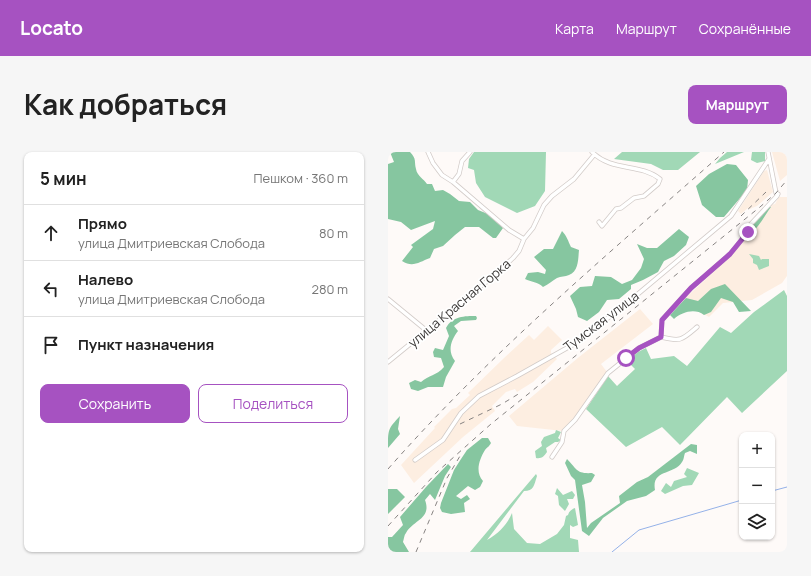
<!DOCTYPE html>
<html lang="ru">
<head>
<meta charset="utf-8">
<style>
  body { margin:0; font-family:Manrope,sans-serif; background:#f6f6f6; color:#222 }
  .controls { position:absolute; right:12px; bottom:12px; display:grid; overflow:hidden; border-radius:8px; box-shadow:0 1px 3px #0004 }
  .controls button { width:36px; height:36px; display:grid; place-items:center; padding:0; border:0; border-bottom:1px solid #e0e0e0; background:#fff; color:#222; font:20px sans-serif }
  .stop { position:absolute; width:12px; height:12px; margin:-9px; border:3px solid #a652c1; border-radius:50%; background:#fff }
  .stop.end { background:#a652c1; border-color:#fff; box-shadow:0 1px 4px #0008 }
  .list { margin:0; padding:0; list-style:none }
  h2 { display:flex; justify-content:space-between; align-items:center; height:52px; margin:0; padding:0 16px; font-size:17px }
  h2 small { font-size:13px; font-weight:400; color:#767676 }
  .list li { display:grid; grid-template-columns:26px 1fr auto; gap:12px; align-items:center; box-sizing:border-box; height:56px; padding:0 16px; border-top:1px solid #e0e0e0 }
  .list b { display:block; font-size:15px; white-space:nowrap }
  .list p { margin:0; font-size:13px; white-space:nowrap; color:#767676 }
  .list em { font-size:13px; font-style:normal; color:#767676 }
  .actions { display:flex; gap:8px; padding:12px 16px }
  .actions a { flex:1; padding:9px 0; border:1px solid #a652c1; border-radius:8px; text-align:center; font-size:14px; color:#a652c1 }
  .actions .main { background:#a652c1; color:#fff }
  .icon { flex:none; width:22px; height:22px; fill:none; stroke:currentColor; stroke-width:2; stroke-linecap:round; stroke-linejoin:round }
  .map { position:relative; flex:none; width:399px; height:400px; overflow:hidden; border-radius:8px }
  header { display:flex; align-items:center; gap:24px; box-sizing:border-box; height:56px; padding:0 20px; background:#a652c1; color:#fff }
  header strong { font-size:19px }
  nav { display:flex; gap:22px; margin-inline-start:auto; font-size:14px }
  .intro { display:flex; align-items:center; justify-content:space-between; box-sizing:border-box; height:96px; padding:0 24px }
  h1 { margin:0; font-size:28px }
  .button { padding:10px 18px; border-radius:8px; background:#a652c1; color:#fff; font-size:14px; font-weight:700 }
  main { display:flex; gap:24px; padding:0 24px }
  aside { flex:1; background:#fff; border-radius:8px; box-shadow:0 1px 3px #0004 }
  .map>svg:first-child { display:block }
  .industrial { fill:#fdeee1 }
  .green { fill:#a1d8b6 }
  .forest { fill:#86c6a0 }
  .lines { fill:none; stroke-linecap:round; stroke-linejoin:round }
  .stream { stroke:#94b1e8; stroke-width:1 }
  .street-casing { stroke:#d2cbc8; stroke-width:5 }
  .street { stroke:#fff; stroke-width:3.5 }
  .rail { stroke:#878382; stroke-width:1; stroke-dasharray:5 5; stroke-linecap:butt }
  .route { stroke:#a652c1; stroke-width:5 }
  .labels { text-anchor:middle; stroke-width:3.5; stroke-linejoin:round; paint-order:stroke }
  .street-label { font-size:13px; fill:#3a3736; stroke:#fff }
</style>
</head>
<body>
<header>
<strong>Locato</strong>
<nav><a>Карта</a><a>Маршрут</a><a>Сохранённые</a></nav>
</header>
<div class="intro"><h1>Как добраться</h1><a class="button">Маршрут</a></div>
<main>
<aside>
<h2>5 мин<small>Пешком · 360 m</small></h2>
<ul class="list">
<li><svg class="icon" aria-label="ahead" viewBox="0 0 24 24"><path d="M12 20V5M6 11l6-6 6 6"/></svg><div><b>Прямо</b><p>улица Дмитриевская Слобода</p></div><em>80 m</em></li>
<li><svg class="icon" aria-label="left" viewBox="0 0 24 24"><path d="M17 20v-9H6M10 6l-5 5 5 5"/></svg><div><b>Налево</b><p>улица Дмитриевская Слобода</p></div><em>280 m</em></li>
<li><svg class="icon" aria-label="arrive" viewBox="0 0 24 24"><path d="M6 21V4h12l-3 4 3 4H6"/></svg><div><b>Пункт назначения</b></div></li>
</ul>
<div class="actions"><a class="main">Сохранить</a><a>Поделиться</a></div>
</aside>
<div class="map">
<svg width="399" height="400" viewBox="0 0 399 400">
  <rect width="100%" height="100%" fill="#fefaf8"/>
  <!-- industrial -->
  <path class="industrial" d="M384,0H399V23L392,29Z
    M379,18L385,40L369,54L362,57L360,56L353,62L350,59L376,19Z
    M391,45H399V124L394,131L364,148L335,151L321,165L293,150L342,105L362,82L379,58L383,55L382,53L387,52Z
    M252,157L265,172L213,212L219,220L183,271L175,279L129,274L121,264L191,205Z
    M160,174L174,188L163,198V201L169,207L145,230L129,240L127,237L118,240L104,254L107,259L75,285L26,331L13,313L47,276L46,275L64,257L68,256L82,243L80,241L116,206L141,183L146,188Z"/>
  <!-- green -->
  <path class="green" d="M86,0H158L157,39L147,54L129,61L97,45L88,31L86,18L80,16L81,7Z
    M234,0H312L290,18H275L263,12L226,7Z
    M339,0H356L327,12L332,6Z
    M364,0H377V9L369,11L363,8Z
    M361,102L371,104L373,108L374,107H381V114L371,118L369,113L365,111V107Z
    M396,138L399,144V219L354,261L339,245L292,293L274,275L238,295L198,257L220,224L229,234L247,217L239,209L250,200L258,196L263,207L286,204L299,214L332,175L343,181L366,160Z
    M168,278L173,280L170,286L173,288L170,290H167L158,296L159,300C156,304 154,307 148,306L147,299L154,294L153,290L156,285L167,281Z
    M299,316L311,321L304,333L295,334L277,342L273,339L278,331L283,335L286,329L299,325L296,322Z
    M148,322L149,324C146,333 146,339 136,339L99,388C111,381 119,373 124,361L126,377L139,391L152,392L169,382L176,373L178,364L180,363C181,359 184,357 187,356L190,373L185,375L182,373V386L190,388L191,400H82Z
    M169,336L175,343L184,339L187,343L185,347H179L181,352L177,359L171,353L170,344L167,342Z"/>
  <!-- forest -->
  <path class="forest" d="M2,0H22C29,7 26,10 28,17C29,24 36,27 39,32H44L47,39L55,38L62,42L71,49L82,50L90,58L100,62L115,76L108,86H105L91,75H77L67,83L55,94L46,97L42,106C31,110 25,116 14,109L25,95L23,93L45,77L47,69L23,78L13,70L0,67V12L6,10Z
    M339,12L348,13L360,28L359,38L336,65H328L314,53L308,34L321,22Z
    M380,54L383,55C377,63 371,75 364,80L363,79L365,72Z
    M291,77L301,85L298,93L286,104L276,109L270,120L255,128L243,133V137L231,147L219,148L211,160L199,169L190,165L188,157L182,144L192,135L204,134L207,124L223,125L234,132L244,128L253,116L256,107L249,92L259,96H269Z
    M174,79C179,84 180,89 183,95L191,98C190,107 191,119 181,123C177,125 173,124 169,126C164,129 161,132 155,135C150,130 143,130 137,127L140,121L150,120L157,122L158,118L146,105L156,97H165Z
    M337,132L363,159L351,160L345,150L333,146L323,160L316,163C307,156 294,160 286,167L282,163L298,146L310,149L323,137Z
    M88,164L89,166L88,168L73,169L66,174L70,179C63,188 59,199 67,209L58,225L55,235H40L30,239L23,237L21,231L27,228L33,230C41,223 48,224 56,215L53,206L46,205L45,200L47,196L55,198L61,184L58,176C64,164 77,164 88,164Z
    M12,264L10,277L12,282L0,296C0,277 0,277 12,264Z
    M94,286H100L103,291C101,295 99,295 97,298C91,308 87,320 95,329L92,335L87,338L80,334L68,344L73,347L79,343L82,347L76,351L77,360L63,362L54,360L52,356L53,351L66,318L73,307L79,298Z
    M303,292L309,293V302L302,299L297,301C296,303 296,308 294,310C287,323 263,317 267,338L258,344L239,349L215,366L201,384L194,379L187,328L183,324L177,311L179,307C189,317 188,322 204,321L207,323L203,330L194,333L197,350L199,376L203,371L232,351L231,344L249,330L260,325Z
    M60,312L63,315L57,324L47,348L42,342L37,348C44,367 25,368 18,381C16,383 16,387 15,390L21,400H0V385H4L15,373L12,365L38,335Z
    M0,337H9L17,345L0,362Z"/>
  <g class="lines">
    <!-- stream -->
    <path class="stream" d="M384,339L399,335
      M224,400L251,378L354,348"/>
    <!-- street casing -->
    <g class="street-casing">
      <path id="street" d="M40,0L45,11L54,23L65,30L121,78L136,87
        M204,0C224,20 252,11 272,27L270,32L256,44L246,46L233,56L228,57L214,74L211,70
        M65,30L71,22L74,9L82,0
        M0,147L39,179
        M273,185C293,190 294,188 309,175
        M0,210L103,126L125,106L131,99L136,87L145,76L156,53L164,44L186,27L206,3
        M164,305L174,290L176,279L187,268L220,221L251,196L273,185L274,168L303,136L342,102L360,80L362,73L389,44L390,42L388,41L380,0
        M27,308L55,288L73,261L91,244L129,224L186,192L238,152L343,64L381,7"/>
    </g>
    <!-- street -->
    <use href="#street" class="street"/>
    <!-- rail -->
    <path class="rail" d="M353,64L378,40
      M72,272L114,252L132,241
      M0,317C102,201 220,102 336,0
      M0,374L49,320L103,272L372,55L388,41L399,28
      M28,400L59,326L72,304"/>
  </g>
  <g class="lines">
    <!-- route -->
    <path class="route" d="M238,206L251,196L273,185L274,168L303,136L342,102L360,80"/>
  </g>
  <g class="labels">
    <!-- street labels -->
    <g class="street-label">
      <text transform="translate(71 151) rotate(-40)" y="5">улица Красная Горка</text>
      <text transform="translate(213 169) rotate(-37)" y="5">Тумская улица</text>
    </g>
  </g>
</svg>
<div class="controls">
<button>+</button>
<button>−</button>
<button><svg class="icon" aria-label="layers" viewBox="0 0 24 24"><path d="M12 4l9 5-9 5-9-5zM3 14l9 5 9-5"/></svg></button>
</div>
<div class="stop" style="left:238px;top:206px"></div>
<div class="stop end" style="left:360px;top:80px"></div>
</div>
</main>
</body>
</html>
